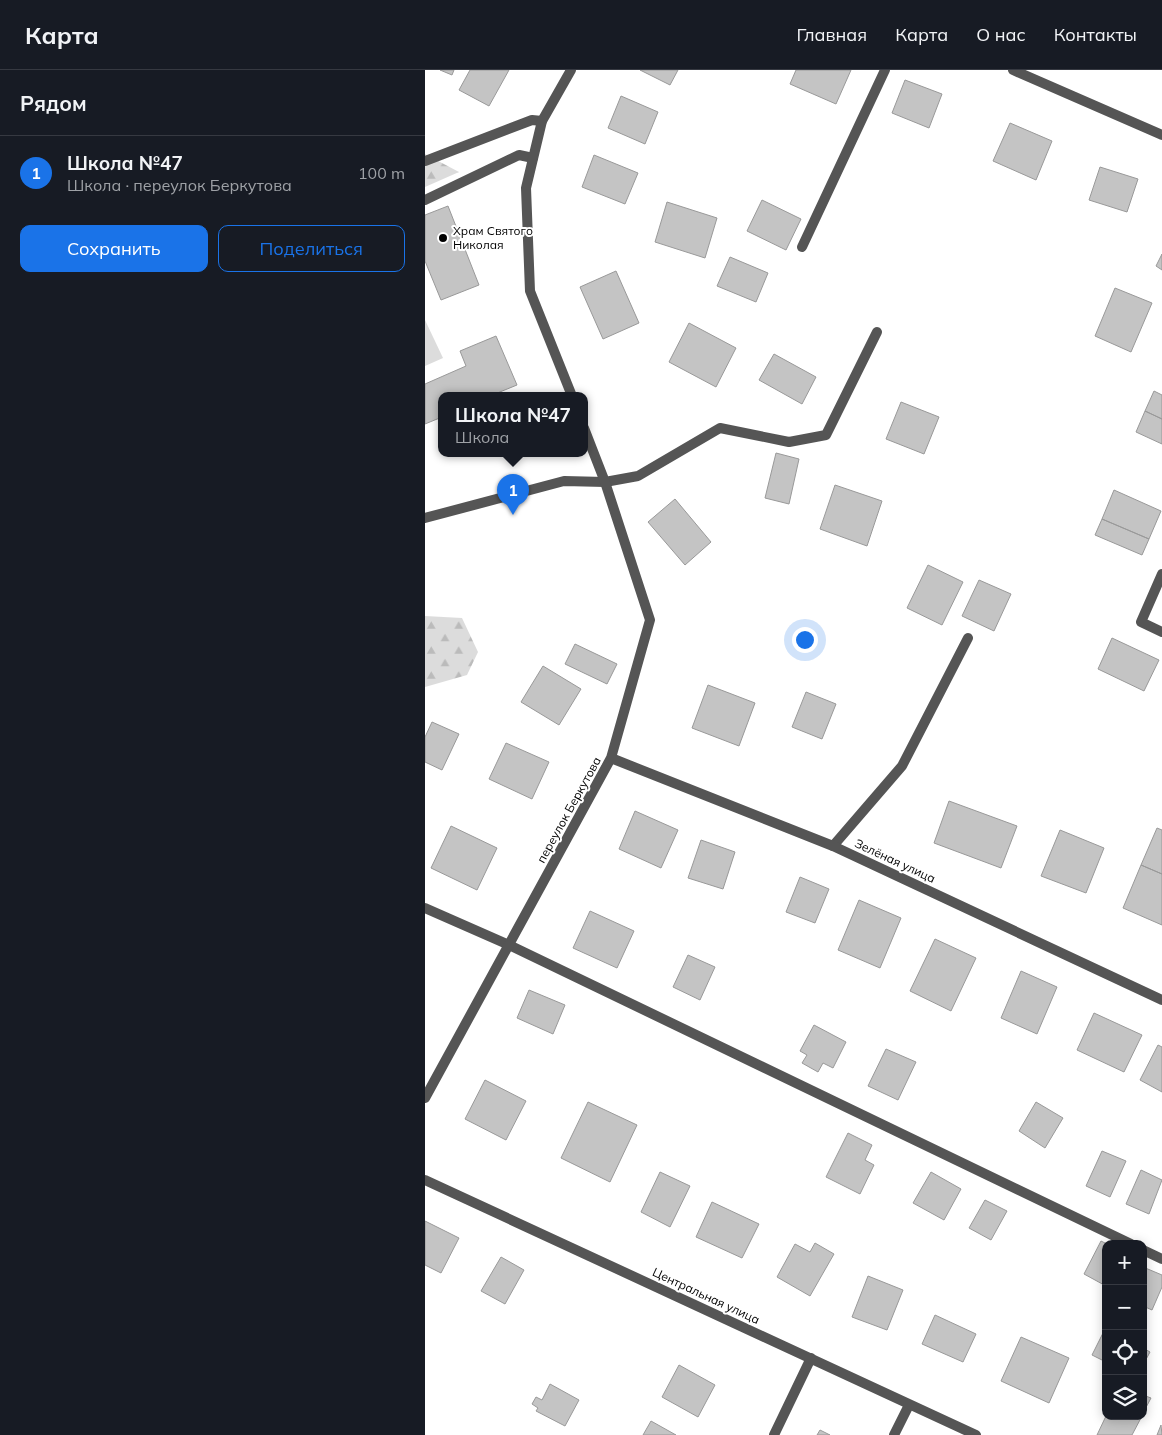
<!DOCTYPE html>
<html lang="ru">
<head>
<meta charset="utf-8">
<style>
  body { margin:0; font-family:Mulish,sans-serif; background:#242831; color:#f1f3f6 }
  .controls { position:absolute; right:15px; bottom:15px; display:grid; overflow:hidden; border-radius:10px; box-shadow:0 2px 12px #0003 }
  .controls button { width:45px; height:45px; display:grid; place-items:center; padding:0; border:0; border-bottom:1px solid #363941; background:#171b24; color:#f1f3f6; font:25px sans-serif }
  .you { position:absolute; left:379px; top:569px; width:18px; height:18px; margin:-12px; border:4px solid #fff; border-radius:50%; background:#1a73e8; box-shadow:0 0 0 8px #1a73e833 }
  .badge { display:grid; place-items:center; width:32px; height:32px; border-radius:50%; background:#1a73e8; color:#fff; font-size:16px; font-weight:700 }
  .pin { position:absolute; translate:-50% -41px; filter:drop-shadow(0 1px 2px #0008) }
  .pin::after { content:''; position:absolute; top:26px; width:18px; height:15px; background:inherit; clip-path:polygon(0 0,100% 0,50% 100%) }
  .popup { position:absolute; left:13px; top:322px; width:150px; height:65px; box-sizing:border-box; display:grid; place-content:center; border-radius:10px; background:#171b24; filter:drop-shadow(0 1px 4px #0005); font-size:16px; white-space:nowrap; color:#9ea1a6 }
  .popup b { font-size:19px; color:#f1f3f6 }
  .popup::after { content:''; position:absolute; left:50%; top:100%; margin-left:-10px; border:10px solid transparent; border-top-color:#171b24 }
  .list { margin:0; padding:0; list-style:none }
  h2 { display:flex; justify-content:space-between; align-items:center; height:65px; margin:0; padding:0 20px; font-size:21px }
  h2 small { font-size:16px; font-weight:400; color:#9ea1a6 }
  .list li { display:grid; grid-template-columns:32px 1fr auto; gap:15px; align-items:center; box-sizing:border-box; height:75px; padding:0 20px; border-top:1px solid #363941 }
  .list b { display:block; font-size:19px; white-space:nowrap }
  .list p { margin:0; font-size:16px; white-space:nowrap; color:#9ea1a6 }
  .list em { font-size:16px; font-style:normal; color:#9ea1a6 }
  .actions { display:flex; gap:10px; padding:15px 20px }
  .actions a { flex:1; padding:11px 0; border:1px solid #1a73e8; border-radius:10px; text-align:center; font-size:18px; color:#1a73e8 }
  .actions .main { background:#1a73e8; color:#fff }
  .icon { flex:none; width:28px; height:28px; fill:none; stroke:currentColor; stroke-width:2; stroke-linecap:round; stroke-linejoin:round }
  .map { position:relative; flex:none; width:737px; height:1365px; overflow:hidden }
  header { display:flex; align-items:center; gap:30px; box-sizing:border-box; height:70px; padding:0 25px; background:#171b24; border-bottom:1px solid #363941 }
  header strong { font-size:24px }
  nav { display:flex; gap:28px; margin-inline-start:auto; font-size:18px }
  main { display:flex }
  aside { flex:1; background:#171b24 }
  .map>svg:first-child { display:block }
  .forest { fill:url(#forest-firs) }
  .pitch { fill:#dcdcdc }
  .building { fill:#c4c4c4; stroke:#999 }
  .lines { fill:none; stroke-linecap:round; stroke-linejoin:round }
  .service { stroke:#555; stroke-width:10 }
  .minor { stroke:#555; stroke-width:10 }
  .tertiary { stroke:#555; stroke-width:10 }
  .poi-dot { fill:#000; stroke:#fff; stroke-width:2 }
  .labels { text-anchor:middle; stroke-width:4; stroke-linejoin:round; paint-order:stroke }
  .poi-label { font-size:12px; fill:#000; stroke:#fff; text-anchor:start }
  .street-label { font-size:12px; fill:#000; stroke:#fff }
</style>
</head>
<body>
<header>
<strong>Карта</strong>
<nav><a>Главная</a><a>Карта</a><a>О нас</a><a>Контакты</a></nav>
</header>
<main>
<aside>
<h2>Рядом<small></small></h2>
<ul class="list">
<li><span class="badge">1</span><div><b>Школа №47</b><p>Школа · переулок Беркутова</p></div><em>100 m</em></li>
</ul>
<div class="actions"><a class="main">Сохранить</a><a>Поделиться</a></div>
</aside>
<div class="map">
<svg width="737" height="1365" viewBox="0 0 737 1365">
  <defs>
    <pattern id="forest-firs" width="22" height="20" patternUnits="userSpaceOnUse" patternTransform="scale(1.25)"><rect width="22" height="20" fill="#dcdcdc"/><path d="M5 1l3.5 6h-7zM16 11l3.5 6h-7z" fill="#bbb"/></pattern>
  </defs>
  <rect width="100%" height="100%" fill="#fff"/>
  <!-- forest -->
  <path class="forest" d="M0,84L34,102L0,117Z
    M0,546L37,548L53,582L42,605L0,617Z"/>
  <!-- pitch -->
  <path class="pitch" d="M0,250L18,288L0,296Z"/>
  <!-- building -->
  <path class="building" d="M15,0H29L27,5Z
    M45,0H84L64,36L34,20Z
    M215,0H253L245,15Z
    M371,0H426L411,34L365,14Z
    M480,10L517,24L504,58L467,43Z
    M196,26L233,42L220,74L183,58Z
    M585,53L627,71L611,110L568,91Z
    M169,85L213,103L200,134L157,117Z
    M675,97L713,109L702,142L664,130Z
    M337,130L376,149L361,180L322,161Z
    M242,132L292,148L280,188L230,172Z
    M23,136L54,215L16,230L0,191V145Z
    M737,184V200L731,196Z
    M305,187L343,203L331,232L292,216Z
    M191,201L214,253L178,269L155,217Z
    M690,218L727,233L706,282L670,266Z
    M264,253L311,278L291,317L244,292Z
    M71,266L92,315L65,326H17V347L0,354V314L41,296L35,281Z
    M349,284L391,307L377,334L334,310Z
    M729,321L737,325V349L720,341Z
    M476,332L514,347L499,384L461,369Z
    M720,341L737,349V374L711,362Z
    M351,383L374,389L364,434L340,428Z
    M410,415L457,431L442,476L395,459Z
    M689,420L736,441L724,469L677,449Z
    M250,429L286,472L260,495L223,452Z
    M677,449L724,469L717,485L670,465Z
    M503,495L538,512L517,555L482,538Z
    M554,510L586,524L569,561L537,546Z
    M687,568L734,590L719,621L673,599Z
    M150,574L192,594L182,614L140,594Z
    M118,596L156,619L134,655L96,632Z
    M283,615L330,633L314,676L267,658Z
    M381,622L411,634L397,669L367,657Z
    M7,652L34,664L17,700L0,692V667Z
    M81,673L124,692L107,729L64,709Z
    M524,731L592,756L576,798L509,773Z
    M210,741L253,760L236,798L194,779Z
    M26,756L72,778L52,820L6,798Z
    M732,758L737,760V804L716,795Z
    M635,760L679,778L661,823L616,806Z
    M276,770L310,782L298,819L263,808Z
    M716,795L737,804V855L698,838Z
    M375,807L404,819L390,853L361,842Z
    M434,830L476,848L455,898L413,880Z
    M165,841L209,861L192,898L148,878Z
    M510,869L551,888L526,941L485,921Z
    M263,885L290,897L275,930L248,917Z
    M596,901L632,917L612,964L576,948Z
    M104,920L140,935L128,964L92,948Z
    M669,943L717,965L699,1002L652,980Z
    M389,955L421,972L408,998L398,993L393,1002L377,993L382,985L375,981Z
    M733,975L737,977V1022L715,1010Z
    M461,979L491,992L473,1030L443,1016Z
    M60,1010L101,1031L81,1070L40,1049Z
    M163,1032L212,1055L185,1112L136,1088Z
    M611,1032L638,1048L620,1078L594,1061Z
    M423,1063L447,1075L440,1090L449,1095L435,1124L401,1107Z
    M677,1081L701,1091L685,1127L661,1116Z
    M716,1100L737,1110L724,1144L701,1134Z
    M235,1102L265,1116L245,1157L216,1142Z
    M506,1102L536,1119L519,1150L488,1133Z
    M560,1130L582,1141L566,1170L544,1158Z
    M287,1132L334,1154L317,1188L271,1167Z
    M0,1151L34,1168L16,1203L0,1195Z
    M676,1171L682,1174L681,1216L659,1204Z
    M390,1173L409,1184L385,1226L352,1207L370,1174L385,1182Z
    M76,1187L99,1200L80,1234L56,1221Z
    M718,1197L737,1205V1217L727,1240L718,1236Z
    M443,1206L478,1220L462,1260L427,1247Z
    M510,1245L551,1264L538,1292L497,1274Z
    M681,1257V1292L667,1285Z
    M596,1267L644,1288L624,1333L576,1311Z
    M718,1278L725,1282L718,1295Z
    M254,1295L290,1315L273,1347L237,1327Z
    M125,1314L154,1330L140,1356L111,1341L113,1338L107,1334L111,1327L117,1330Z
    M718,1325L726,1328L718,1343Z
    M681,1346H717L707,1365H672Z
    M226,1351L251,1365H218Z
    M736,1355L737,1365H732Z
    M395,1360L405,1365H392Z"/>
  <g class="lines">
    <!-- service -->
    <path class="service" d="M0,91L107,50L117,51
      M0,130L94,85L108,88
      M377,177L460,0
      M0,448L139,411L180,412L213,406L295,358L364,372L401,365L452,262
      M737,504L716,552L737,562
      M408,776L477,696L543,568
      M0,838L84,875L706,1174
      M718,1180L737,1189
      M469,1365L484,1335"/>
    <!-- minor -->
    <path class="minor" d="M146,0L117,51L101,118L105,221L147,326
      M588,0L737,65
      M186,688L408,776L737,930
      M0,1028L186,688L225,550L180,412L159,358
      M349,1365L386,1288"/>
    <!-- tertiary -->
    <path class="tertiary" d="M0,1110L551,1365"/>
  </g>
  <!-- markers -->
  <circle class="poi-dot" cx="18" cy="168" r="5"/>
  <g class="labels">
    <!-- poi labels -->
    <g class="poi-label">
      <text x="28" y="165">Храм Святого<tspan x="28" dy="14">Николая</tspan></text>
    </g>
    <!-- street labels -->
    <g class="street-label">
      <text transform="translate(144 740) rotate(-61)" y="4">переулок Беркутова</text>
      <text transform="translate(470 791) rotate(25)" y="4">Зелёная улица</text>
      <text transform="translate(281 1226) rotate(25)" y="4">Центральная улица</text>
    </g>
  </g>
</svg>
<div class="controls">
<button>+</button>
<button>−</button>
<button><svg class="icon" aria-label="locate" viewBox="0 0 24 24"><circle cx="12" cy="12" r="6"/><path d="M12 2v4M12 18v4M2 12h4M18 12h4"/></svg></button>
<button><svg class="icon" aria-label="layers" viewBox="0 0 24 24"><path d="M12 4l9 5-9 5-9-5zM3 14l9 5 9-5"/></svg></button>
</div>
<div class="you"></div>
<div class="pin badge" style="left:88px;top:445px">1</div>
<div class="popup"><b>Школа №47</b>Школа</div>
</div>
</main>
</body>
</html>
